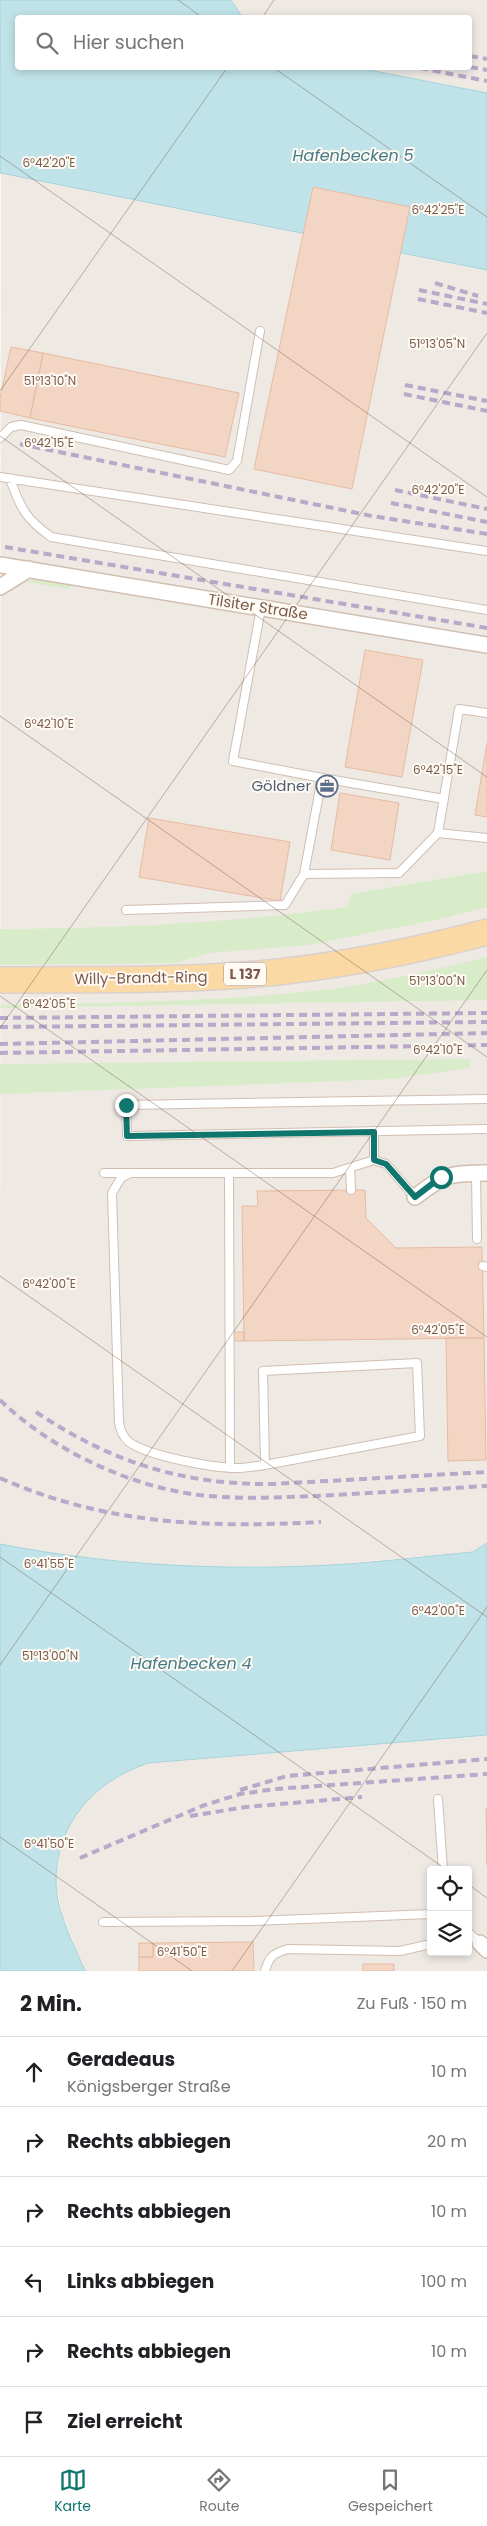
<!DOCTYPE html>
<html lang="de">
<head>
<meta charset="utf-8">
<style>
  body { margin:0; font-family:Poppins,sans-serif; background:#f6f6f6; color:#202124 }
  .controls { position:absolute; right:15px; bottom:15px; display:grid; overflow:hidden; border-radius:5px; box-shadow:0 2px 8px #0003 }
  .controls button { width:45px; height:45px; display:grid; place-items:center; padding:0; border:0; border-bottom:1px solid #e0e0e0; background:#fff; color:#202124; font:25px sans-serif }
  .stop { position:absolute; width:15px; height:15px; margin:-11px; border:4px solid #0f766e; border-radius:50%; background:#fff }
  .stop.end { background:#0f766e; border-color:#fff; box-shadow:0 1px 5px #0008 }
  .list { margin:0; padding:0; list-style:none }
  h2 { display:flex; justify-content:space-between; align-items:center; height:65px; margin:0; padding:0 20px; font-size:21px }
  h2 small { font-size:16px; font-weight:400; color:#757577 }
  .list li { display:grid; grid-template-columns:32px 1fr auto; gap:15px; align-items:center; box-sizing:border-box; height:70px; padding:0 20px; border-top:1px solid #e0e0e0 }
  .list b { display:block; font-size:19px; white-space:nowrap }
  .list p { margin:0; font-size:16px; white-space:nowrap; color:#757577 }
  .list em { font-size:16px; font-style:normal; color:#757577 }
  .icon { flex:none; width:28px; height:28px; fill:none; stroke:currentColor; stroke-width:2; stroke-linecap:round; stroke-linejoin:round }
  .map { position:relative; flex:none; width:487px; height:1971px; overflow:hidden }
  .search { position:absolute; background:#fff; box-shadow:0 2px 8px #0003; left:15px; right:15px; top:15px; height:55px; display:flex; align-items:center; gap:12px; box-sizing:border-box; padding:0 18px; border-radius:5px; color:#757577; font-size:19px }
  .sheet { height:485px; background:#fff }
  nav { display:flex; justify-content:space-around; align-items:center; box-sizing:border-box; height:70px; border-top:1px solid #e0e0e0; background:#fff; font-size:14px; color:#757577 }
  nav a { display:grid; justify-items:center; gap:2px }
  nav .on { color:#0f766e }
  .map>svg:first-child { display:block }
  .industrial { fill:#efe9e4; fill-rule:evenodd }
  .green { fill:#d8ecc9 }
  .water { fill:#bfe3e8; stroke:#a5d3da }
  .building { fill:#f3d5c3; stroke:#e6bba3 }
  .lines { fill:none; stroke-linecap:round; stroke-linejoin:round }
  .service-casing { stroke:#d1beb0; stroke-width:10 }
  .minor-casing { stroke:#d1beb0; stroke-width:18 }
  .primary-casing { stroke:#dad1cd; stroke-width:28 }
  .service { stroke:#fff; stroke-width:8 }
  .minor { stroke:#fff; stroke-width:15 }
  .primary { stroke:#fbd9a5; stroke-width:25 }
  .rail { stroke:#b9a8c9; stroke-width:4; stroke-dasharray:8 5; stroke-linecap:butt }
  .route { stroke:#0f766e; stroke-width:6 }
  .ticks { fill:none; stroke:#7a5c4d; stroke-width:1; stroke-opacity:0.45 }
  .labels { text-anchor:middle; stroke-width:4; stroke-linejoin:round; paint-order:stroke }
  .shield { fill:#fffaf3; stroke:#a28b7f; stroke-width:1 }
  .shield-label { font-size:14px; font-weight:bold; fill:#7a5c4d }
  .street-label { font-size:15px; fill:#7a5c4d; stroke:#fffaf3 }
  .service-label { font-size:15px; fill:#4e5e75; stroke:#fffaf3; text-anchor:end }
  .water-label { font-size:16px; font-style:italic; fill:#437c86; stroke:#fffaf3 }
  .ticks-label { font-size:12px; text-anchor:middle; fill:#7a5c4d; stroke:#fffaf3; stroke-width:4; stroke-linejoin:round; paint-order:stroke }
</style>
</head>
<body>
<div class="map">
<svg width="487" height="1971" viewBox="0 0 487 1971">
  <rect width="100%" height="100%" fill="#fdf6ec"/>
  <!-- industrial -->
  <path class="industrial" d="M231,0H487V93L359,68H470V18L242,17Z
    M1,172L487,270V1543L473,1552L312,1566L194,1567L56,1555L0,1544Z
    M487,1735V1971H85L63,1916L56,1885L60,1846L75,1814L97,1789L124,1771L148,1763ZM431,1870H468V1952H431Z"/>
  <!-- green -->
  <path class="green" d="M36,578L71,582L70,589L26,582Z
    M487,871V907L436,920L308,945L209,953L175,963L0,965V929C116,928 232,923 347,907L351,894Z
    M487,957V1000L0,1008V1005C104,1003 208,1002 312,991C371,985 429,971 487,957Z
    M470,1059V1068L393,1079L0,1094V1064Z"/>
  <!-- water -->
  <path class="water" d="M0,0H231L242,17L18,18V68H359L487,93V270L1,173L0,174Z
    M487,1543V1735L148,1763C94,1781 55,1824 56,1884C57,1914 74,1944 85,1971H0V1544C102,1564 206,1570 310,1566C364,1564 419,1557 473,1552Z"/>
  <!-- building -->
  <path class="building" d="M313,187L410,207L352,489L254,469Z
    M11,347L43,353L30,418L0,411V398Z
    M43,353L239,393L225,457L30,418Z
    M365,650L423,660L402,777L345,767Z
    M487,743V817L475,815Z
    M340,793L399,803L390,860L331,850Z
    M149,818L290,842L280,901L139,877Z
    M365,1190L366,1218L396,1248L482,1247L484,1338L244,1341L242,1206H258L257,1191Z
    M234,1332H244V1341H234Z
    M446,1338H484L486,1460L448,1461Z
    M486,1809H487V1865Z
    M253,1942L254,1971H139V1957H153V1943Z
    M139,1943H153V1957H139Z
    M363,1964H394V1971H363Z"/>
  <g class="lines">
    <!-- service casing -->
    <g class="service-casing">
      <path id="service" d="M0,438L11,427L21,425L229,470L237,461L260,331
        M0,477L487,551
        M10,479C21,509 25,518 51,537L487,610
        M261,608L233,761L322,778
        M444,799L322,778L304,874L399,873L438,833L487,838
        M438,833L459,709L487,713
        M126,910L285,905L304,874
        M487,1099L126,1105L127,1136L487,1129
        M374,1160V1131
        M350,1168L351,1190
        M104,1173H128
        M229,1173L230,1468
        M476,1174L477,1239
        M483,1266L487,1267
        M265,1465L263,1371L417,1363L420,1436L265,1465C256,1466 247,1468 238,1468C213,1468 148,1456 129,1442C122,1436 120,1430 119,1422L112,1193L121,1178L130,1173H333L374,1160L386,1164L415,1197
        M438,1799L443,1870
        M103,1922L253,1921L431,1914
        M468,1932L480,1943
        M265,1971C269,1956 274,1953 288,1949L400,1951L431,1944"/>
    </g>
    <!-- minor casing -->
    <g class="minor-casing">
      <path id="minor" d="M0,565L487,645
        M0,587L29,569
        M415,1197C447,1173 447,1174 487,1173
        M480,1943L487,1950"/>
    </g>
    <!-- primary casing -->
    <g class="primary-casing">
      <path id="primary" d="M0,980C81,979 163,981 244,975C326,969 407,953 487,932"/>
    </g>
    <!-- service -->
    <use href="#service" class="service"/>
    <!-- minor -->
    <use href="#minor" class="minor"/>
    <!-- primary -->
    <use href="#primary" class="primary"/>
    <!-- rail -->
    <path class="rail" d="M470,56L487,59
      M470,67L487,70
      M420,68L487,81
      M435,283L478,296
      M419,290L487,304
      M418,299L487,313
      M405,385L487,401
      M404,394L487,411
      M20,444L372,516L487,534
      M395,490L487,509
      M391,503L487,522
      M5,547L487,628
      M0,1018L487,1013
      M0,1027L487,1022
      M0,1044L487,1033
      M0,1053L487,1045
      M0,1400C52,1450 128,1486 199,1495C245,1500 290,1497 336,1495C386,1492 437,1489 487,1486
      M36,1412C111,1462 182,1485 273,1484L487,1472
      M0,1478C106,1525 207,1528 321,1522
      M240,1790L287,1776L487,1759
      M190,1816L246,1807L362,1797
      M80,1858L202,1806L240,1794L275,1789L487,1774"/>
  </g>
  <g class="lines">
    <!-- route -->
    <path class="route" d="M126,1105L127,1136L374,1132V1160L386,1164L415,1197L441,1177"/>
  </g>
  <!-- ticks -->
  <path class="ticks" d="M178,0L203,18M262,18L274,0M274,68L487,217M0,156L487,497M0,391L227,68M0,436L487,777M0,716L487,1057M0,996L487,1337M0,1028L487,333M0,1276L487,1617M0,1557L447,1870M0,1665L487,970M0,1837L192,1971M468,1884L487,1898M232,1971L487,1607"/>
  <!-- icons -->
  <defs>
    <g id="office-ring" transform="scale(1.125)"><circle r="9.5" fill="#fffaf3" stroke="#5c6f8a" stroke-width="1.5"/><path d="M-6-3h4V-5.5h4V-3h4V5H-6ZM-1-4.5V-3h2v-1.5ZM-6 0V1H6V0Z" fill="#5c6f8a"/></g>
  </defs>
  <g fill-rule="evenodd">
    <use href="#office-ring" x="327" y="786"/>
  </g>
  <g class="labels">
    <!-- shield labels -->
    <rect class="shield" x="224" y="962.5" width="42" height="23" rx="4"/>
    <g class="shield-label">
      <text x="245" y="979">L 137</text>
    </g>
    <!-- street labels -->
    <g class="street-label">
      <text transform="translate(258 607) rotate(9)" y="5">Tilsiter Straße</text>
      <text transform="translate(141 978) rotate(-1)" y="5">Willy-Brandt-Ring</text>
    </g>
    <!-- service labels -->
    <g class="service-label">
      <text x="311" y="791">Göldner</text>
    </g>
    <!-- water labels -->
    <g class="water-label">
      <text x="353" y="161">Hafenbecken 5</text>
      <text x="191" y="1669">Hafenbecken 4</text>
    </g>
  </g>
  <g class="ticks-label">
    <text x="49" y="167">6°42'20"E</text>
    <text x="438" y="214">6°42'25"E</text>
    <text x="437" y="348">51°13'05"N</text>
    <text x="50" y="385">51°13'10"N</text>
    <text x="49" y="447">6°42'15"E</text>
    <text x="438" y="494">6°42'20"E</text>
    <text x="49" y="728">6°42'10"E</text>
    <text x="438" y="774">6°42'15"E</text>
    <text x="437" y="985">51°13'00"N</text>
    <text x="49" y="1008">6°42'05"E</text>
    <text x="438" y="1054">6°42'10"E</text>
    <text x="49" y="1288">6°42'00"E</text>
    <text x="438" y="1334">6°42'05"E</text>
    <text x="49" y="1568">6°41'55"E</text>
    <text x="438" y="1615">6°42'00"E</text>
    <text x="50" y="1660">51°13'00"N</text>
    <text x="49" y="1848">6°41'50"E</text>
    <text x="182" y="1956">6°41'50"E</text>
  </g>
</svg>
<div class="controls">
<button><svg class="icon" aria-label="locate" viewBox="0 0 24 24"><circle cx="12" cy="12" r="6"/><path d="M12 2v4M12 18v4M2 12h4M18 12h4"/></svg></button>
<button><svg class="icon" aria-label="layers" viewBox="0 0 24 24"><path d="M12 4l9 5-9 5-9-5zM3 14l9 5 9-5"/></svg></button>
</div>
<div class="stop" style="left:441px;top:1177px"></div>
<div class="stop end" style="left:126px;top:1105px"></div>
<div class="search"><svg class="icon" aria-label="search" viewBox="0 0 24 24"><circle cx="10" cy="10" r="6"/><path d="M15 15l6 6"/></svg>Hier suchen</div>
</div>
<section class="sheet">
<h2>2 Min.<small>Zu Fuß · 150 m</small></h2>
<ul class="list">
<li><svg class="icon" aria-label="ahead" viewBox="0 0 24 24"><path d="M12 20V5M6 11l6-6 6 6"/></svg><div><b>Geradeaus</b><p>Königsberger Straße</p></div><em>10 m</em></li>
<li><svg class="icon" aria-label="right" viewBox="0 0 24 24"><path d="M7 20v-9h11M14 6l5 5-5 5"/></svg><div><b>Rechts abbiegen</b></div><em>20 m</em></li>
<li><svg class="icon" aria-label="right" viewBox="0 0 24 24"><path d="M7 20v-9h11M14 6l5 5-5 5"/></svg><div><b>Rechts abbiegen</b></div><em>10 m</em></li>
<li><svg class="icon" aria-label="left" viewBox="0 0 24 24"><path d="M17 20v-9H6M10 6l-5 5 5 5"/></svg><div><b>Links abbiegen</b></div><em>100 m</em></li>
<li><svg class="icon" aria-label="right" viewBox="0 0 24 24"><path d="M7 20v-9h11M14 6l5 5-5 5"/></svg><div><b>Rechts abbiegen</b></div><em>10 m</em></li>
<li><svg class="icon" aria-label="arrive" viewBox="0 0 24 24"><path d="M6 21V4h12l-3 4 3 4H6"/></svg><div><b>Ziel erreicht</b></div></li>
</ul>
</section>
<nav>
<a class="on"><svg class="icon" aria-label="map" viewBox="0 0 24 24"><path d="M3 6l6-2 6 2 6-2v14l-6 2-6-2-6 2zM9 4v14M15 6v14"/></svg>Karte</a>
<a><svg class="icon" aria-label="directions" viewBox="0 0 24 24"><path d="M12 3l9 9-9 9-9-9zM9 14v-3h6M13 9l2 2-2 2"/></svg>Route</a>
<a><svg class="icon" aria-label="saved" viewBox="0 0 24 24"><path d="M7 4h10v16l-5-4-5 4z"/></svg>Gespeichert</a>
</nav>
</body>
</html>
